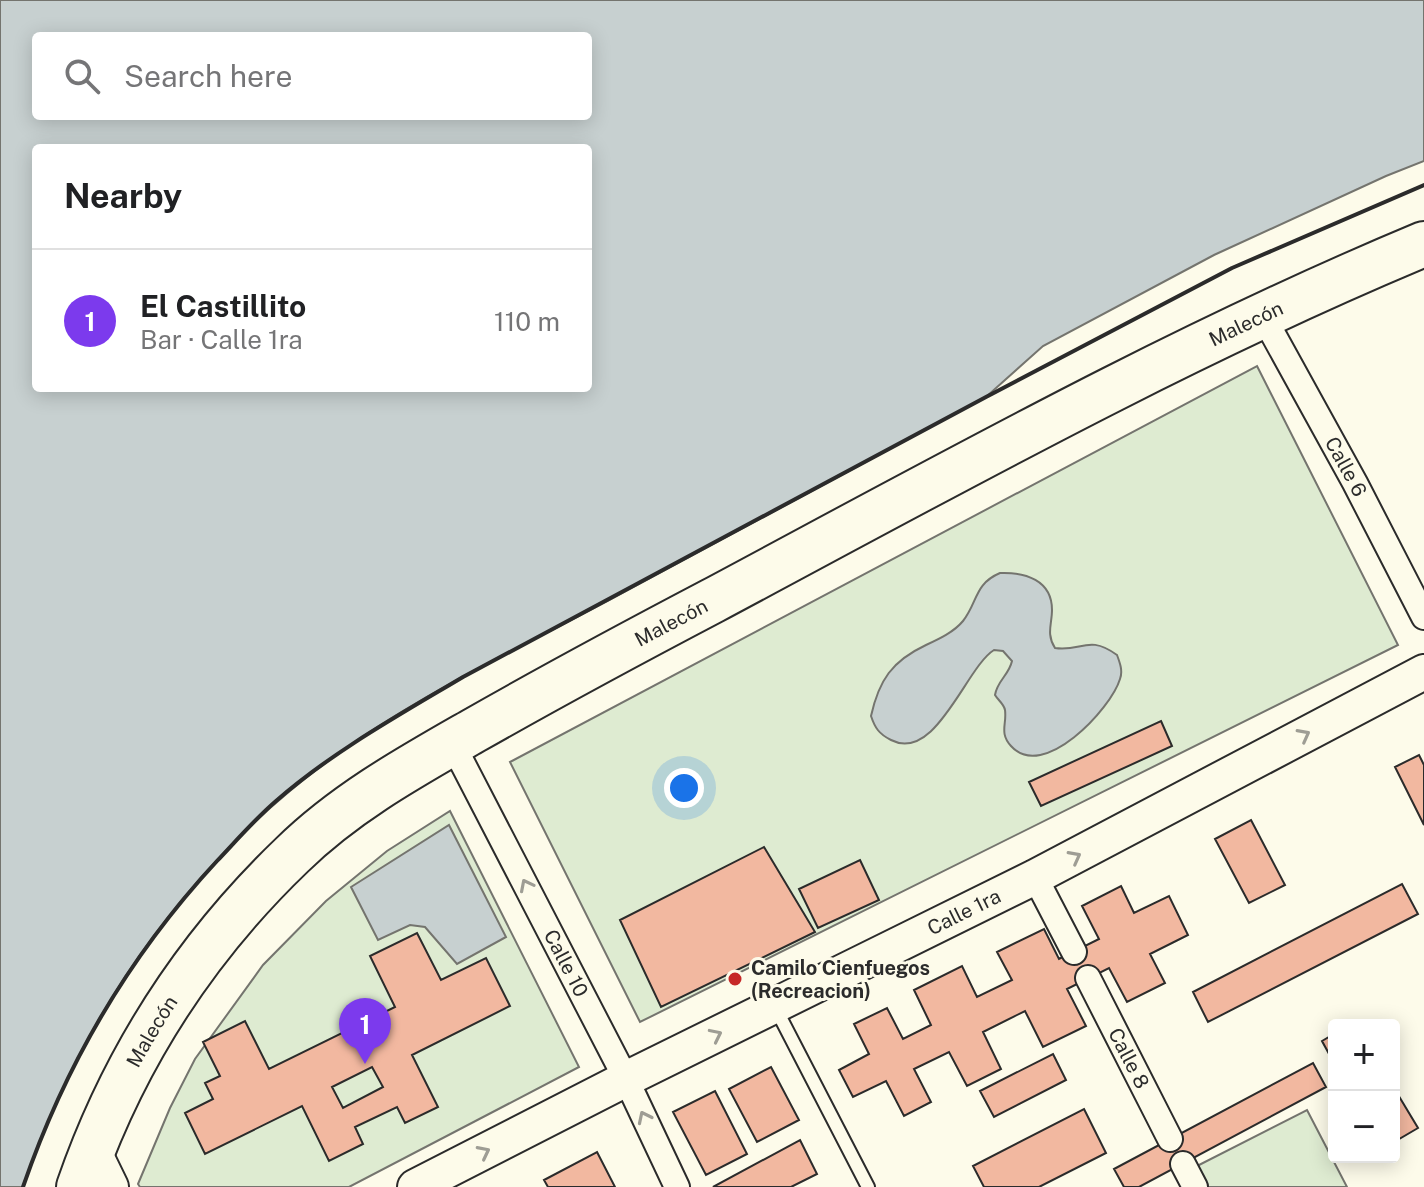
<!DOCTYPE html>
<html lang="en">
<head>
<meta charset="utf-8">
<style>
  body { margin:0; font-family:"Public Sans",sans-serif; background:#f6f6f6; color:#202124 }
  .controls { position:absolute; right:24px; bottom:24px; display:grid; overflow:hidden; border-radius:8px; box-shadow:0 4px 20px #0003 }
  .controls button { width:72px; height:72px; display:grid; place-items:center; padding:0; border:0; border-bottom:2px solid #e0e0e0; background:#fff; color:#202124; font:40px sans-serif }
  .you { position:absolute; left:684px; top:788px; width:28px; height:28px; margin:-20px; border:6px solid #fff; border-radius:50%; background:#1a73e8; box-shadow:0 0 0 12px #1a73e833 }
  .badge { display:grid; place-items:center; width:52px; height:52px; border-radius:50%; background:#7c3aed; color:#fff; font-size:26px; font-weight:700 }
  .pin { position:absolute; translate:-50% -66px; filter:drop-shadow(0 2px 4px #0008) }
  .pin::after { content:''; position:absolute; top:42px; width:28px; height:24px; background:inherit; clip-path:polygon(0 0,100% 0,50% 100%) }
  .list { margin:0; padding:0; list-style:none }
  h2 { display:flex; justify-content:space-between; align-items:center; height:104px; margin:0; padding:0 32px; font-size:34px }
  h2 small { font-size:26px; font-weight:400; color:#757577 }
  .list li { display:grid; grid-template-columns:52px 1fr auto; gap:24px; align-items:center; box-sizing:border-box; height:144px; padding:0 32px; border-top:2px solid #e0e0e0 }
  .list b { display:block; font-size:30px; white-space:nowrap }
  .list p { margin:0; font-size:26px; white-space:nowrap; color:#757577 }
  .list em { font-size:26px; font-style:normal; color:#757577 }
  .icon { flex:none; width:44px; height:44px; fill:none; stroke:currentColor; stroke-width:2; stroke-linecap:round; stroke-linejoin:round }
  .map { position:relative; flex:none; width:1424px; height:1187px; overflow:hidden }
  .search { position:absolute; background:#fff; box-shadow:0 4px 20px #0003; left:32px; top:32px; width:560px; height:88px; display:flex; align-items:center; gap:20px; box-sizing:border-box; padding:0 28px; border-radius:8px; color:#757577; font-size:30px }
  .panel { position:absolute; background:#fff; box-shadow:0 4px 20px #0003; left:32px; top:144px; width:560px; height:248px; border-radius:8px }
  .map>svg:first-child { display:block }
  .green { fill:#deebd1; stroke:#74746e; stroke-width:2 }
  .water { fill:#c7d0d0; stroke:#74746e; stroke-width:2; fill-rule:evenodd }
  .building { fill:#f2b8a0; stroke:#2b2b2b; stroke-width:2; fill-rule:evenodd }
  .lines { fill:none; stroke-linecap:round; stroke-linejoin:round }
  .lane-casing { stroke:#2b2b2b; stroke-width:16 }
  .street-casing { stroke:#2b2b2b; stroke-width:28 }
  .secondary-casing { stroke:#2b2b2b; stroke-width:38 }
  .highway-casing { stroke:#2b2b2b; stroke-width:48 }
  .lane { stroke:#fdfbea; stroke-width:12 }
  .street { stroke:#fdfbea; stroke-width:24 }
  .secondary { stroke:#fdfbea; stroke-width:34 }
  .highway { stroke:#fdfbea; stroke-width:44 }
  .wall { stroke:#2b2b2b; stroke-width:4 }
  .oneway { stroke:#9e9d94 }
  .poi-dot { fill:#c62828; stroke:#fdfbea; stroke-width:3 }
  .labels { text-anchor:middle; stroke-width:6; stroke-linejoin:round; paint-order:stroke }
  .street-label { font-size:20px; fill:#2b2b2b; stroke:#fdfbea }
  .poi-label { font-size:20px; font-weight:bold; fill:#2b2b2b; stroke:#fdfbea; text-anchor:start }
</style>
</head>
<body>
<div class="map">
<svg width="1424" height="1187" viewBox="0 0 1424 1187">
  <rect width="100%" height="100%" fill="#fdfbea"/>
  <!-- green -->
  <path class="green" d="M1257,366L1398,645L640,1022L510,762Z
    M450,811L579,1067L349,1187H140L138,1184L170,1108L195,1059L263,965L326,901L387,851Z
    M1307,1110L1347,1187H1208L1197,1166Z"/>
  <!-- water -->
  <path class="water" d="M0,0H1424V161L1386,176L1214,255L1043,346L986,397C861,464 736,532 611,599C527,644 441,684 362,737C199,846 87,1002 23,1187H0ZM36,36H588V116H36ZM36,148H588V388H36Z
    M1000,573C1025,572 1052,580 1052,610C1052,624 1046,634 1055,648C1082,652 1088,634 1117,655C1120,663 1123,671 1120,679C1111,709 1043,782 1011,746C999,733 1007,724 1005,710C1004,704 998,700 995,695C997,681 1009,675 1012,661L1003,651L994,650C966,667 936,763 891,740C879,734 875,728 871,716C879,680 892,661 926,645C939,639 954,632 963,621C978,602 974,584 1000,573Z
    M449,825L506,937L457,964L425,927L410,925L378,940L351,887Z"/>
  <!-- building -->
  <path class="building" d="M1161,721L1172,746L1041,806L1029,782Z
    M1419,755L1424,765V825L1395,767Z
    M1251,820L1285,885L1249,903L1215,839Z
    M764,847L815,932L661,1007L620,920Z
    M860,860L879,900L818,928L799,889Z
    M1402,884L1418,914L1208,1022L1193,992Z
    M1121,886L1134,913L1169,896L1188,935L1150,954L1165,983L1127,1002L1109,968L1067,989L1086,1026L1043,1047L1025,1011L983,1032L1001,1069L967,1086L949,1052L914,1069L931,1102L904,1116L886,1081L853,1097L839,1070L869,1054L854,1024L887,1008L903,1039L931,1025L914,990L962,966L977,997L1012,980L997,952L1044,929L1059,959L1099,939L1082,906Z
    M417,933L441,980L486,958L510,1006L412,1055L438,1107L405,1123L397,1107L355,1127L363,1144L329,1161L302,1106L205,1154L185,1113L213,1099L205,1083L220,1076L203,1042L245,1021L269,1069L395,1007L370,956ZM372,1067L383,1087L343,1108L332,1087Z
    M1334,1034V1063L1322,1041Z
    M1053,1054L1066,1080L994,1117L980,1091Z
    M1313,1063L1326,1087L1139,1187H1124L1114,1169Z
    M771,1067L799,1120L757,1142L729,1089Z
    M1394,1088L1418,1128L1394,1142Z
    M715,1091L747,1154L706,1175L673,1112Z
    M1084,1109L1106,1153L1039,1187H984L973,1166Z
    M800,1140L817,1174L791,1187H713Z
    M597,1152L615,1187H548L544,1180Z"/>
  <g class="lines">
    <!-- lane casing -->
    <g class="lane-casing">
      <path id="lane" d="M776,1009L868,1187"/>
    </g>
    <!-- street casing -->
    <g class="street-casing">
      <g id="street">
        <path id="s1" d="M1263,316L1355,483L1424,617"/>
        <path id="s2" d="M452,743L626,1079L677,1187"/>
        <path d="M1035,877L1074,952"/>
        <path id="s3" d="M1088,978L1170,1139"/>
        <path d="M1183,1164L1195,1187"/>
      </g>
    </g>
    <!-- secondary casing -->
    <g class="secondary-casing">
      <g id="secondary">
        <path d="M93,1150L111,1187"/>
        <path id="s4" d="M415,1187L626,1079L1035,877L1424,672"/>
      </g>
    </g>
    <!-- highway casing -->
    <g class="highway-casing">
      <g id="highway">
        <path id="s5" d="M79,1187C123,1060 195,948 292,855C345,803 410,767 473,731C552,686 632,643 712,601C946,476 1179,346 1424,244"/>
      </g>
    </g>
    <!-- lane -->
    <use href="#lane" class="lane"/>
    <!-- street -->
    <use href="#street" class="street"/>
    <!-- secondary -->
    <use href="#secondary" class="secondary"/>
    <!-- highway -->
    <use href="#highway" class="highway"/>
    <!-- wall -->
    <path class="wall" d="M23,1187C65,1065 129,956 217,861C236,841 255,819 276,801C332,752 399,715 463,677L986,397L1232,268L1424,185"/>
  </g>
  <!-- one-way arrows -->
  <defs><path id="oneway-chevron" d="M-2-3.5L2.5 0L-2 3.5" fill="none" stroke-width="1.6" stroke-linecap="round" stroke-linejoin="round" transform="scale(2)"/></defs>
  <g class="oneway">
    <use href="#oneway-chevron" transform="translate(1304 735) rotate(-28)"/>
    <use href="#oneway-chevron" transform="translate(1075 857) rotate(-28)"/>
    <use href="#oneway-chevron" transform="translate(526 885) rotate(-117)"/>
    <use href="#oneway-chevron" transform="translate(716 1035) rotate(-26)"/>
    <use href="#oneway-chevron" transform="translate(644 1117) rotate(-116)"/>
    <use href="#oneway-chevron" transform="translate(484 1152) rotate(-27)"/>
  </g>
  <!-- markers -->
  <circle class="poi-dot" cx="735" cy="979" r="8"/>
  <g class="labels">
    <!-- street labels -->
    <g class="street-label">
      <text dy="7" stroke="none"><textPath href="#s5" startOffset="1492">Malecón</textPath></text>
      <text dy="7" stroke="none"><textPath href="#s1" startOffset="172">Calle 6</textPath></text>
      <text dy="7" stroke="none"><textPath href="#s5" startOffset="844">Malecón</textPath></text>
      <text dy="7" stroke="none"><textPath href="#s4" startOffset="614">Calle 1ra</textPath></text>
      <text dy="7" stroke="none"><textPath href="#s2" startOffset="248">Calle 10</textPath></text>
      <text dy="7" stroke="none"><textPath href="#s5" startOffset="172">Malecón</textPath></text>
      <text dy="7" stroke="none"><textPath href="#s3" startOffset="90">Calle 8</textPath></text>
    </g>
    <!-- poi labels -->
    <g class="poi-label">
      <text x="751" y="975">Camilo Cienfuegos<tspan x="751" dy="23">(Recreacion)</tspan></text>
    </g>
  </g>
</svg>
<div class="controls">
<button>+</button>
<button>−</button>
</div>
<div class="you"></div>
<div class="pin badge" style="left:365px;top:1064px">1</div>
<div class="search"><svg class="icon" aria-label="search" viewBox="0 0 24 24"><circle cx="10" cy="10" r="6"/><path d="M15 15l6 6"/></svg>Search here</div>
<section class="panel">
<h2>Nearby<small></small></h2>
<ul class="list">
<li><span class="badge">1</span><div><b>El Castillito</b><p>Bar · Calle 1ra</p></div><em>110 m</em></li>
</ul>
</section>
</div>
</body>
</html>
